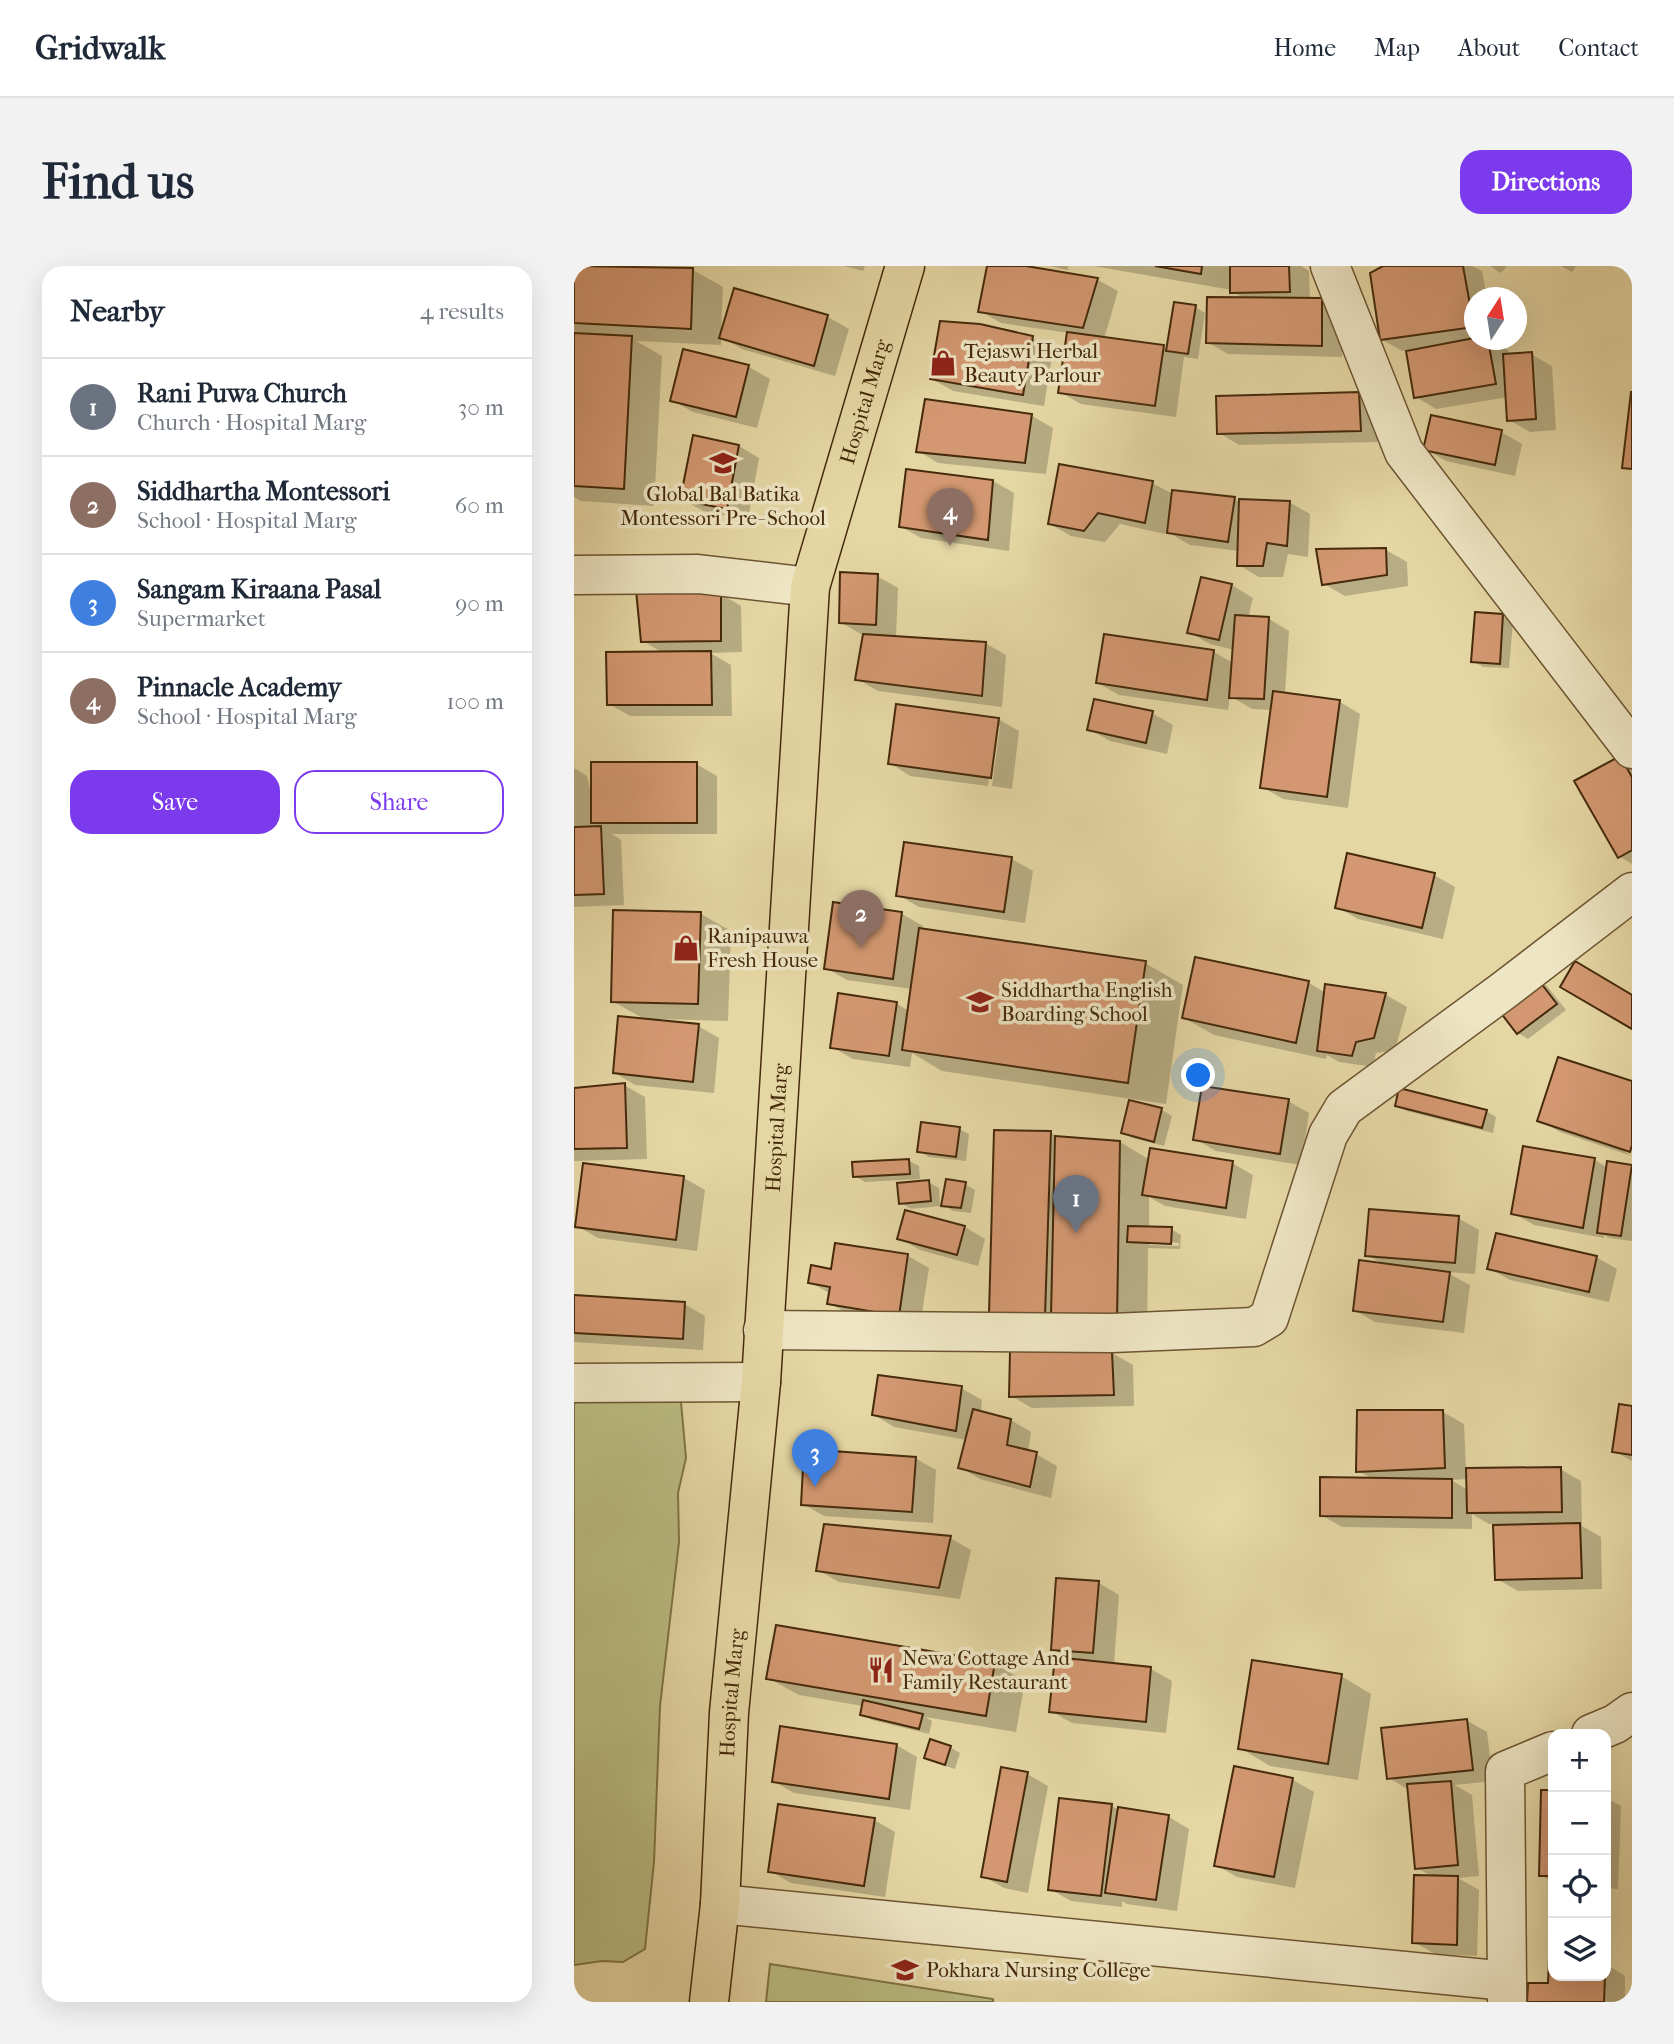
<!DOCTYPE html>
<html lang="en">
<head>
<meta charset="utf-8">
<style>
  body { margin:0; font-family:"IM FELL French Canon",serif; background:#f2f2f3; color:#1f2937 }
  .controls { position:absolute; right:21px; bottom:21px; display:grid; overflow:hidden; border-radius:14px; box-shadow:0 7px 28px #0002 }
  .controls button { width:63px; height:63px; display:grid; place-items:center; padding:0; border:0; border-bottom:2px solid #e0e1e3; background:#fff; color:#1f2937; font:35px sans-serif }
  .compass { position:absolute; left:890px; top:21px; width:63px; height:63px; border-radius:50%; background:#fff; box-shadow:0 7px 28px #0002; rotate:12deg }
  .you { position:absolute; left:625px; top:810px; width:24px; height:24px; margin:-18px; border:5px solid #fff; border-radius:50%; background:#1a73e8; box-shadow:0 0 0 10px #1a73e833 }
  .badge { display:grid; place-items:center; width:46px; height:46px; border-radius:50%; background:#7c3aed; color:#fff; font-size:23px; font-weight:700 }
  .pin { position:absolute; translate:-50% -58px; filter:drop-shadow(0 2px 4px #0008) }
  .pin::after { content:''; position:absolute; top:37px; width:24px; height:21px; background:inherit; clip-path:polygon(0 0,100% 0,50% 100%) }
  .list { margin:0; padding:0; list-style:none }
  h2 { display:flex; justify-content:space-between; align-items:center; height:91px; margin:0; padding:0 28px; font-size:30px }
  h2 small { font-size:23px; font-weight:400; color:#747a83 }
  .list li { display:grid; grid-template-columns:46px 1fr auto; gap:21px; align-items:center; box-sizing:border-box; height:98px; padding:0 28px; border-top:2px solid #e0e1e3 }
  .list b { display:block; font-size:26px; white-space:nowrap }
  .list p { margin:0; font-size:23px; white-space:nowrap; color:#747a83 }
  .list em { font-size:23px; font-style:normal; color:#747a83 }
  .actions { display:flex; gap:14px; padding:21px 28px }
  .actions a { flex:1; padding:16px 0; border:2px solid #7c3aed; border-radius:21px; text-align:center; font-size:24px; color:#7c3aed }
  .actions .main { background:#7c3aed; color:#fff }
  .icon { flex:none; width:38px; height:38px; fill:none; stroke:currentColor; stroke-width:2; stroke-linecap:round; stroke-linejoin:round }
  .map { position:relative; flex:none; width:1058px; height:1736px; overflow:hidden; border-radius:21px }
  header { display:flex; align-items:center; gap:42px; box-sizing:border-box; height:98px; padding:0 35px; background:#fff; border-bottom:2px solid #e0e1e3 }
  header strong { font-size:33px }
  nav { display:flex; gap:38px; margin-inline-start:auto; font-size:24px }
  .intro { display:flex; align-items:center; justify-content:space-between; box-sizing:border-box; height:168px; padding:0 42px }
  h1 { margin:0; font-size:49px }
  .button { padding:18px 32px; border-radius:21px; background:#7c3aed; color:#fff; font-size:24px; font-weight:700 }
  main { display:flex; gap:42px; padding:0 42px }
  aside { flex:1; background:#fff; border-radius:21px; box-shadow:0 7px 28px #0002 }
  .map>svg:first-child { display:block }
  .green { fill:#babd82; stroke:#807446; stroke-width:2 }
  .shadow { fill:#0003; fill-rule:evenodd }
  .building { fill:#d39871; stroke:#452a0b; stroke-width:2 }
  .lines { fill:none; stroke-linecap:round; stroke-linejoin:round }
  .street-casing { stroke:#6d5531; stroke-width:41 }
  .primary-casing { stroke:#452a0b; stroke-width:41 }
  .street { stroke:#eee5c4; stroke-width:38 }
  .primary { stroke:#e5d7a4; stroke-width:38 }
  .labels { text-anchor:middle; stroke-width:7; stroke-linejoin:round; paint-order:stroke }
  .poi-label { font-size:21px; fill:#452a0b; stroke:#eee5c4; text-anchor:start }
  .street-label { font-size:21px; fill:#452a0b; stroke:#eee5c4 }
</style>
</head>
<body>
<header>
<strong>Gridwalk</strong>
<nav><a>Home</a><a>Map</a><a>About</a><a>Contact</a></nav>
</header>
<div class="intro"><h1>Find us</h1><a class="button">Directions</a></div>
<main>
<aside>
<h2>Nearby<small>4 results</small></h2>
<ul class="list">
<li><span class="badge" style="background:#6b7280">1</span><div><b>Rani Puwa Church</b><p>Church · Hospital Marg</p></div><em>30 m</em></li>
<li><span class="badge" style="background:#8d6e63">2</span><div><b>Siddhartha Montessori</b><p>School · Hospital Marg</p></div><em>60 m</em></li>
<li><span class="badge" style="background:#3f7fe0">3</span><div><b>Sangam Kiraana Pasal</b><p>Supermarket</p></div><em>90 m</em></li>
<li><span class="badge" style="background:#8d6e63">4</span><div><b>Pinnacle Academy</b><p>School · Hospital Marg</p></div><em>100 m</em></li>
</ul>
<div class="actions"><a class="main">Save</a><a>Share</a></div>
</aside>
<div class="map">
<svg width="1058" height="1736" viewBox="0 0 1058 1736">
  <rect width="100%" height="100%" fill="#e5d7a4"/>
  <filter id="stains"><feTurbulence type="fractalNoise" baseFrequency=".00286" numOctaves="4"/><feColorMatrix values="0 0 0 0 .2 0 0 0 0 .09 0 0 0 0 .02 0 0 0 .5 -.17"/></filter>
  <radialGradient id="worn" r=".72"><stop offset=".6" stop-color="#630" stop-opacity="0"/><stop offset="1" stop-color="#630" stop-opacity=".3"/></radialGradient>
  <!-- green -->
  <path class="green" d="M0,1121L33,1122L107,1136L112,1192L104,1227L105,1276L86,1440L80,1596L71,1683L49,1696L28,1695L0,1699Z
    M196,1698L419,1733V1736H192Z"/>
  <!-- shadow -->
  <path class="shadow" d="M0,0L119,4L149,21L147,65L161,24L254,51L275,63L261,110L168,83L147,71V79L62,75L88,90L80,240L7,235L0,231V69H6L0,66Z
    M270,0H291L289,5Z
    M414,0H441L524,14L544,25L530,73L589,81L594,84L621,41L631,47L624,93L610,91L602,151L507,138L486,126L495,67L427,57L406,45Z
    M476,0H494V4Z
    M519,0H727L735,5L736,34H748L769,46L768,91L654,88L633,76L670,33L658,24Z
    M813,0H898L908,5L913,32H900V74H915L934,84L935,90L957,88L978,100L982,164L956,166L935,154L934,131L862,143L842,131L833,84L828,85L807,73Z
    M916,0H933L927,7Z
    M987,0H1002L998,6Z
    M458,72L479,84L470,140L379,125L358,113Z
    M111,85L175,101L196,113L183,162L119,146L98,134Z
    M785,128L806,140L807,176L665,179L645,167Z
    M458,150L479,162L472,208L364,197L344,185Z
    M927,166L948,178L941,210L872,195L851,183Z
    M165,180L185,192L174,254L129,245L108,233Z
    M419,215L440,227L435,285L347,272L326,260Z
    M578,217L599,228L660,233L667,237L715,236L736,248L734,291L714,288L709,311H685L665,299V285L616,279L592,265L591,268L546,258L531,276L497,270L476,258Z
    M812,284L833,296L834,320L771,330L750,318Z
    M303,310L324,322L322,372L411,377L432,389L428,441L304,425L283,413L291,368H287L266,356Z
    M628,313L658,319L679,332L674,352L695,353L715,365L711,429L766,436L786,448L774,542L709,533L688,521L698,444L678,443L656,430L654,444L545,429L524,417L640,386L659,397L660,384L636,378L615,366Z
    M147,328L167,340L168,386L136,387L157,399L158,450H56L35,438L89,387L69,375Z
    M928,350L939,356L935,402L909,401L899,395Z
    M578,447L599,459L593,488L536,475L515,463Z
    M424,453L445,465L438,523L418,520L426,460H422L414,520L336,510L316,497Z
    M122,498L143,510V568H38L47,574L50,639L0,641V502L13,510L17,528Z
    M1058,499V598L1046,591L1003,516Z
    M331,578L438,593L459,605L451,657L345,641L324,629Z
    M860,609L881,621L869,673L784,653L763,641Z
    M261,638L328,648L349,660L348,664L571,697L609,719L592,838L368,805L338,787L336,801L279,793L258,781L323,738L335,745L338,723L273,714L252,702Z
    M127,648L157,665L154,755L85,753V756L124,760L145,772L140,827L61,819L41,807L72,754L38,735Z
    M622,693L735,717L752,727L753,720L812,729L833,741L821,784L802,787L799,801L765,796L753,789L752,793L640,769L610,752Z
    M963,714L973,720L992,744L954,773L944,767Z
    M1058,817V885L1049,880L1047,883L1058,890L986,866L965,854Z
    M50,819L71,831L73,893L0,895V824Z
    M714,835L735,847L727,899L642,885L621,873Z
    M557,836L588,844L598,850L590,880L559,872L549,867Z
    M823,840L912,845L922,851L919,867L833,845Z
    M385,863L395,868L392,895L355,891L345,885Z
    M476,866L486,872L546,876L576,894L658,897L679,909L672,953L591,940L575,931V962L597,963L607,969L606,983L574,982L573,1072L447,1064ZM575,975L605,977V980L575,979Z
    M950,882L1021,894L1034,902L1058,901V975L1035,972L1030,969V972L960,959L939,947Z
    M335,895L345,900L346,913L291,916L281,910Z
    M11,899L110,912L131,924L123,985L24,972L3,960Z
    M354,916L365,922L366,940L337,943L327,937Z
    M391,918L401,924L397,947L379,945L369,939Z
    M332,946L391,961L411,973L404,1000L346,984L325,972Z
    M884,952L905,964L901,1008L872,1006L896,1019L890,1067L801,1056L780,1044L811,999L793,989Z
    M334,990L355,1002L346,1060L276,1049L255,1037L257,1028L236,1016L258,1005Z
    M1022,991L1043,1003L1035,1036L936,1014L915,1002Z
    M0,1031L110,1038L131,1050L129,1084L0,1076Z
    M538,1087L559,1099L560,1140L458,1142L437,1130Z
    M387,1122L408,1134L407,1147L437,1154L457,1166L454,1186L462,1188L483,1200L477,1232L406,1213L386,1201L393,1174L320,1161L300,1149Z
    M1058,1142V1195L1040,1185Z
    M869,1146L890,1158L892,1204L986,1203L1007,1215L1008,1260L1027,1271L1028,1323L944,1325L923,1313L921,1258H915L898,1248V1263L768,1261L747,1249L799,1213L784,1205ZM894,1213V1224L877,1214Z
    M341,1192L362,1204L359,1257L250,1250L229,1238Z
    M376,1272L397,1284L386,1333L265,1316L244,1304Z
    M525,1317L545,1329L540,1399L577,1403L598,1415L592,1467L498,1457L477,1445L500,1395L479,1383Z
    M420,1397L451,1415L442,1466L351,1451L358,1455L355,1468L298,1454L288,1448L289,1440L225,1429L194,1412Z
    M767,1410L797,1428L784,1514L696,1500L666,1482Z
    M892,1454L913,1466L919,1515L881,1519L898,1529L905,1610L884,1612L905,1624L903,1690L861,1688L840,1676L859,1611L843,1602L835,1524L815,1512Z
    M322,1479L343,1491L336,1544L220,1527L199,1515Z
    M376,1481L386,1487L381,1503L362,1497L352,1491Z
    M661,1502L719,1514L740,1526L721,1622L663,1611L642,1599Z
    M453,1508L474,1520L454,1627L430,1622L409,1610Z
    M969,1526H979V1616L966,1609Z
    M1032,1532L1047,1540L1044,1623L1032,1622Z
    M538,1540L545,1544L595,1551L615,1563L603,1645L553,1638L548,1635V1641L497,1635L476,1623Z
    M300,1554L321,1566L311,1631L217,1617L196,1605Z
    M977,1696H979V1710H1032V1698L1051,1710V1736H955L976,1719Z"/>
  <!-- building -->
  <path class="building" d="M0,0L119,2L117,63L0,57Z
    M413,0H452L524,12L509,62L404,46Z
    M581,0H628L627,8Z
    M656,0H715L716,26L656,27Z
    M809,0H889L900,61L806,74L796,7Z
    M160,22L254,49L240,100L145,72Z
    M633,31L748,32V80L632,77Z
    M600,36L622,39L614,88L592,85Z
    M366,55L406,58L459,70L449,129L356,113Z
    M493,66L590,79L581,140L484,127Z
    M0,67L58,70L50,223L0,220Z
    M900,72L914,74L922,118L840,132L832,85Z
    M109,83L175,99L162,151L96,135Z
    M958,86L962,153L933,155L929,88Z
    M785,126L787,165L643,168L642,130Z
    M1057,126H1058V203L1048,202Z
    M351,133L458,148L451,197L342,186Z
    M857,149L928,164L921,199L849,184Z
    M119,169L165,179L153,243L106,234Z
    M485,198L579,215L571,257L524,247L510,265L474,258Z
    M332,203L419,214L414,274L325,261Z
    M598,224L661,231L654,276L593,267Z
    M665,233L716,235L713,280L693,277L689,300H663Z
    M812,282L813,309L748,319L742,283Z
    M266,306L304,308L302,359L265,357Z
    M627,311L658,318L645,374L613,367Z
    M62,324L147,326V375L67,376Z
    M901,346L929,348L926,398L897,396Z
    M661,349L695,351L690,433L655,432Z
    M289,368L412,376L408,430L281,414Z
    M530,368L640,384L633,434L522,417Z
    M137,385L138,439H33L32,386Z
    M699,425L766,434L753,531L686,522Z
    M520,433L579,445L572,477L513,464Z
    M322,438L425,452L417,512L314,498Z
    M1046,490L1058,511V584L1044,592L1000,515Z
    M17,496H123V557H17Z
    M27,560L30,628L0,629V561Z
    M330,576L438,591L430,646L322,630Z
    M773,587L861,607L848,662L761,642Z
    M259,636L328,646L319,713L250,703Z
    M39,644L127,646L124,738L37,736Z
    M345,662L572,695L554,817L328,784Z
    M621,691L735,715L722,777L608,752Z
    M1001,695L1058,729V763L986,721Z
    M963,712L983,738L943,768L923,742Z
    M751,718L812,727L800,772L782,776L778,790L743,785Z
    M264,727L323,736L315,790L256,782Z
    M44,750L125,758L119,816L39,807Z
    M984,791L1058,815V879L1056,886L963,855Z
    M51,817L53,882L0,883V822Z
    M628,820L715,833L706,888L619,874Z
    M825,822L913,844L908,862L821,840Z
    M555,834L588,842L580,876L547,867Z
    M347,856L386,861L382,891L343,886Z
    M420,864L477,865L471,1050L415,1048Z
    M481,870L546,875L543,1055L477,1049Z
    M949,880L1021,892L1009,962L937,948Z
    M576,882L659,895L652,942L568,929Z
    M335,893L336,908L279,911L278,896Z
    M1033,895L1058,899L1047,970L1023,967Z
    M9,897L110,910L102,974L1,961Z
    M372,913L392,916L387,942L367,940Z
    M355,914L357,935L325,938L323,917Z
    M795,943L885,950L881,997L791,990Z
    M331,944L391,960L383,989L323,973Z
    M554,960L598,961L597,978L553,976Z
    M922,967L1023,990L1015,1026L913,1003Z
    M261,977L334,988L325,1050L253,1038L256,1021L234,1017L237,999L257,1003Z
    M785,994L876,1006L869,1056L779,1045Z
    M0,1029L111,1036L109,1073L0,1067Z
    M436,1085L538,1086L540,1129L435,1131Z
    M304,1109L388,1120L382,1165L298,1149Z
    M1045,1138L1058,1140V1189L1038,1186Z
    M399,1143L437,1153L433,1179L463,1186L456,1221L384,1202Z
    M783,1144H869L871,1202L782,1206Z
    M230,1183L342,1191L338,1246L227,1239Z
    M987,1201L988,1246L893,1247L892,1202Z
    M746,1211L878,1213V1252L746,1250Z
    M1006,1257L1008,1312L921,1314L919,1259Z
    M250,1258L377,1270L365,1322L242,1305Z
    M482,1312L525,1315L519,1387L477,1384Z
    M202,1359L421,1396L412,1450L192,1413Z
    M481,1391L577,1401L572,1456L475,1446Z
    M678,1394L768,1408L754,1498L664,1483Z
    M289,1434L349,1448L345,1463L286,1449Z
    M893,1453L899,1504L813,1513L807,1462Z
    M206,1460L323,1478L315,1533L198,1516Z
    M356,1473L377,1480L371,1499L350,1492Z
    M660,1500L719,1512L700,1611L640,1600Z
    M427,1501L454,1506L433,1616L407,1611Z
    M877,1515L884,1599L841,1603L833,1518Z
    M967,1524H979V1610H965Z
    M485,1532L538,1538L527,1630L474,1624Z
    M204,1538L301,1552L290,1620L194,1606Z
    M544,1541L595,1549L582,1634L531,1627Z
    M840,1609L884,1610L883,1679L838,1677Z
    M975,1694H979V1710H1031L1030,1736H953L954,1717H974Z"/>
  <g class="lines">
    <!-- street casing -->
    <g class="street-casing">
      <path id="street" d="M756,0L830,186L1058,483
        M0,309L124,308L236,321
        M189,1064L538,1067L680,1061L695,1052L754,869L770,842L929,725L1058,626
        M0,1117L187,1116
        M1017,1468L1041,1458L1058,1446
        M146,1638L933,1715V1736
        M933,1715L931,1505L979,1485"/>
    </g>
    <!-- primary casing -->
    <g class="primary-casing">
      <g id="primary">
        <path id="s1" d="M135,1736L146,1638L155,1447L187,1116L236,321L331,0"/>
      </g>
    </g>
    <!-- street -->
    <use href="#street" class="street"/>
    <!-- primary -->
    <use href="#primary" class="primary"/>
  </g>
  <!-- icons -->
  <defs>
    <g id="shop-bare" transform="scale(2.1)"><path d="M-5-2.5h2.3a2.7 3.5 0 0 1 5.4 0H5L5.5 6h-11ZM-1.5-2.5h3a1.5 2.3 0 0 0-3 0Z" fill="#8f2418" stroke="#eee5c4" stroke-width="2.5" paint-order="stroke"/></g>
    <g id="school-bare" transform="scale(2.1)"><path d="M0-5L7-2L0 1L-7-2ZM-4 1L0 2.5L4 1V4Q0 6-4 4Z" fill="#8f2418" stroke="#eee5c4" stroke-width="2.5" paint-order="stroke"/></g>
    <g id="restaurant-bare" transform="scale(2.1)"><path d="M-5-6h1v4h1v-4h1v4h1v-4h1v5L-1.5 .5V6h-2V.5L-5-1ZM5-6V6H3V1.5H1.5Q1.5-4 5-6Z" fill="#8f2418" stroke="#eee5c4" stroke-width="2.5" paint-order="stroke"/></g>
    <g id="university-bare" transform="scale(2.1)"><path d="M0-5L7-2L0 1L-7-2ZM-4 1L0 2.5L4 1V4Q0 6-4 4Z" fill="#8f2418" stroke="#eee5c4" stroke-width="2.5" paint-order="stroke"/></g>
  </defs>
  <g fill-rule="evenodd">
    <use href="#shop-bare" x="369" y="97"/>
    <use href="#school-bare" x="149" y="197"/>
    <use href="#shop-bare" x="112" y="682"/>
    <use href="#school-bare" x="406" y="736"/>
    <use href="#restaurant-bare" x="307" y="1404"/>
    <use href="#university-bare" x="331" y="1704"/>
  </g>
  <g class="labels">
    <!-- poi labels -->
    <g class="poi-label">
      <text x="390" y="92">Tejaswi Herbal<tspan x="390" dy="24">Beauty Parlour</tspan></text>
      <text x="149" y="235" text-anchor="middle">Global Bal Batika<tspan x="149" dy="24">Montessori Pre- School</tspan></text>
      <text x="133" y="677">Ranipauwa<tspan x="133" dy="24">Fresh House</tspan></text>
      <text x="427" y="731">Siddhartha English<tspan x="427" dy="24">Boarding School</tspan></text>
      <text x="328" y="1399">Newa Cottage And<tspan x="328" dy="24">Family Restaurant</tspan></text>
      <text x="352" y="1711">Pokhara Nursing College</text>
    </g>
    <!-- street labels -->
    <g class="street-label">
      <text dy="7" stroke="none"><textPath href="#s1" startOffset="1612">Hospital Marg</textPath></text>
      <text dy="7" stroke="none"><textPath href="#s1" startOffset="877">Hospital Marg</textPath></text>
      <text dy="7" stroke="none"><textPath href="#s1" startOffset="310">Hospital Marg</textPath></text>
    </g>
  </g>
  <rect width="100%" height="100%" filter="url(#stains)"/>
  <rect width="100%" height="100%" fill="url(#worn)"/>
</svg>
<div class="controls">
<button>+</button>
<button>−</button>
<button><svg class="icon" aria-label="locate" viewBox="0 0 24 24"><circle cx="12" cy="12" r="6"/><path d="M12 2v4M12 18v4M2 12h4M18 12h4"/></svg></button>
<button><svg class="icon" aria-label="layers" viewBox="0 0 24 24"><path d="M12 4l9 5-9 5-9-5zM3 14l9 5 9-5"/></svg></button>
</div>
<svg class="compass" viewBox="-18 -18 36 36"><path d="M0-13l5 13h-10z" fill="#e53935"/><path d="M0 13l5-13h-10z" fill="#747a83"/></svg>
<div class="you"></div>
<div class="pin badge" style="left:502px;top:967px;background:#6b7280">1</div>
<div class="pin badge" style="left:287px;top:682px;background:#8d6e63">2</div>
<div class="pin badge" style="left:241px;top:1221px;background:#3f7fe0">3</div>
<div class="pin badge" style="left:376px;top:280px;background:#8d6e63">4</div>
</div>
</main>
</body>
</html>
